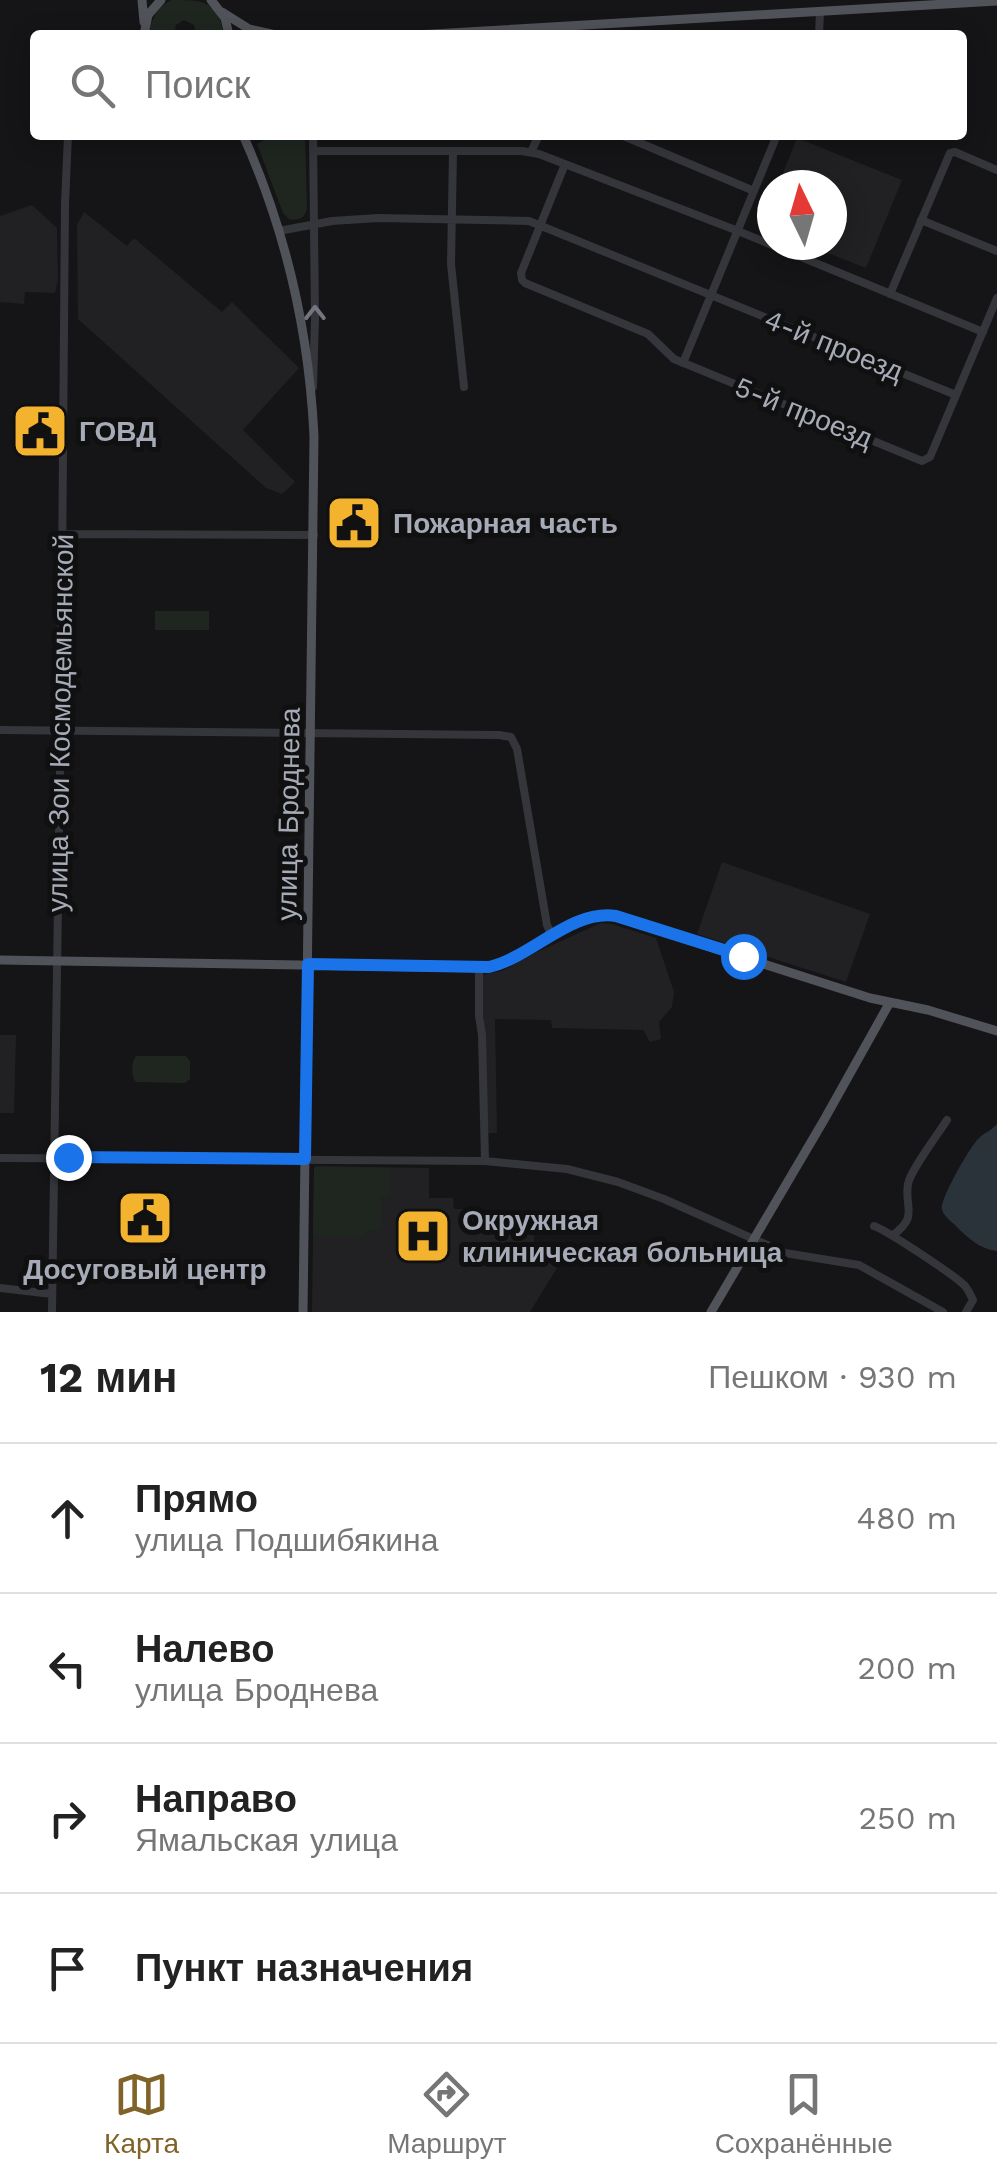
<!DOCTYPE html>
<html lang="ru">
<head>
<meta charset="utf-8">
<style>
  body { margin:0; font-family:"Work Sans",sans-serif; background:#f2f2f2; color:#222 }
  .compass { position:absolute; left:757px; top:170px; width:90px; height:90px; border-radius:50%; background:#fff; box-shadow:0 5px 25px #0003; rotate:355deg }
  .stop { position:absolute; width:30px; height:30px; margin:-22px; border:8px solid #1a73e8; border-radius:50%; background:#fff }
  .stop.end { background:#1a73e8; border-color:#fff; box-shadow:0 2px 10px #0008 }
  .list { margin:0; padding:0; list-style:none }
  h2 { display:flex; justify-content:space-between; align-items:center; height:130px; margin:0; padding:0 40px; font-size:42px }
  h2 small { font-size:32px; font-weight:400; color:#767676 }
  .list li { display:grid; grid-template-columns:65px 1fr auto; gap:30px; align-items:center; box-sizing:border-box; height:150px; padding:0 40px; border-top:2px solid #e0e0e0 }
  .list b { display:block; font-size:38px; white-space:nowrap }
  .list p { margin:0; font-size:32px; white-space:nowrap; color:#767676 }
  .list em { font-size:32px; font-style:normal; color:#767676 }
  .icon { flex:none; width:55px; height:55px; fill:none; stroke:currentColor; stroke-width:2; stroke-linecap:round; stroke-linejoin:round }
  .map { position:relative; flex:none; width:997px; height:1312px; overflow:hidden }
  .search { position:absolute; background:#fff; box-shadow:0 5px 25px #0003; left:30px; right:30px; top:30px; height:110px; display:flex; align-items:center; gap:25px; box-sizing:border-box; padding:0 35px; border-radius:10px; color:#767676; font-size:38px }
  .sheet { height:730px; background:#fff }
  nav { display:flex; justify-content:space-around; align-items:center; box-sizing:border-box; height:140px; border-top:2px solid #e0e0e0; background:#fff; font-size:28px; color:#767676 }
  nav a { display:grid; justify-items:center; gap:5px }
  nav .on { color:#806328 }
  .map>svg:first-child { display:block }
  .built { fill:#212123 }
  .green { fill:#1f2620 }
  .water { fill:#2b333a }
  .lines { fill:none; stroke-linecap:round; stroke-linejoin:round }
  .minor { stroke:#35363b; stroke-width:8 }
  .major { stroke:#51535a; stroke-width:9 }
  .oneway { stroke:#73767f }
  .route { stroke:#1a73e8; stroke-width:12 }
  .labels { text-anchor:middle; stroke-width:10; stroke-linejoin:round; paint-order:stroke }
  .street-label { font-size:28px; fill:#a6abb7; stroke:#101011 }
  .poi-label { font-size:28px; font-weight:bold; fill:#a6abb7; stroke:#101011; text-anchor:start }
</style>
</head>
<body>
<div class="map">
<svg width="997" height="1312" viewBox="0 0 997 1312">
  <rect width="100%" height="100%" fill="#151416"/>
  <!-- built -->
  <path class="built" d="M797,138L902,180L866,268L807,245H832V185H778Z
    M32,205L57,228L58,280L55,293L25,292L24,304L0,302V216Z
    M84,212L127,246L134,238L222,312L232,302L299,368L243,430L295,482L282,494L266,488L78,319L77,225Z
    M722,862L870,914L846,982L697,934Z
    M601,923L612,924L656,938L674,992L672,1007L659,1022L661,1039L650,1042L643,1030L552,1028L551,1020L495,1019L497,1133H488L481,975L502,971L539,951Z
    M0,1035H16L14,1113H0Z
    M316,1166L429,1168V1198H453L454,1209H482L483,1226L534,1228V1248L540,1257L557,1268L530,1312H312L314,1168Z"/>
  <!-- green -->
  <path class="green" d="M171,0C201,0 220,0 223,35H196L194,25L184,20L176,25L174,35H149C151,19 157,8 171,0Z
    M272,135H305L307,207C306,218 299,221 289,219L283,213L257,144Z
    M155,611H209V630H155Z
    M136,1056H186L190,1061V1079L185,1083L136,1082C131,1077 131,1062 136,1056Z
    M316,1167L390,1168L391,1195L381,1197V1230H371L360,1237L313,1236L314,1169Z"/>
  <!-- water -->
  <path class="water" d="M997,1124V1251C980,1249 969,1239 957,1227C952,1222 943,1216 942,1209C940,1199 971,1145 979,1138C985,1132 991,1131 997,1124Z"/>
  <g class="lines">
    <!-- minor -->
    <path class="minor" d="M819,35L820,12
      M313,135L315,318L313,387
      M621,135L754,191
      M313,151H522L539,154L738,231L983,332
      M453,152L451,264L464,387
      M531,152L539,135
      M565,164L521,273L522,280L525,283L648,334L674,359L922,461L930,457L997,298
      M921,220L997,251
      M279,231L332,221L378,218L529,221L956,395
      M890,294L950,153L955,152L997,170
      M683,363L777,135
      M63,534L314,535
      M0,730L499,735L511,737L517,749L547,925L552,936
      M479,968V1016L482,1035L485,1161
      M0,1158L485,1161L567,1169L618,1182L664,1199L785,1253L859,1265L943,1312
      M874,1226C886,1230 956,1276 965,1286C968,1289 971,1296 973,1300L966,1312
      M893,1235C919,1216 904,1208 908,1184C910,1171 938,1134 947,1120
      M0,1288L52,1294
      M52,1312L61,699L65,204L68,135"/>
    <!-- major -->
    <path class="major" d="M142,0L144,22
      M211,0L225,18L229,35
      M222,12L249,29L276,35
      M144,35L148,15L161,0
      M415,35L997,1
      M243,135C286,231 309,332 314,436L303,1312
      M0,960L485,968C530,960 563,915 610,915L870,998L928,1010L997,1031
      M711,1312L824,1120L890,1002"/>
  </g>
  <!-- one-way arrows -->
  <defs><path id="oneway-chevron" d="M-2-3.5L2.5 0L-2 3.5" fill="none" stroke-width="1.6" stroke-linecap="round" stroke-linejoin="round" transform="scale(2.5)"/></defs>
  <use class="oneway" href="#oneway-chevron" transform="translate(315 313) rotate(-90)"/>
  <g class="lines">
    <!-- route -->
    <path class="route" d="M68,1157L305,1159L308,964L489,967C532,957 571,909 616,916L743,956"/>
  </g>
  <!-- icons -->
  <defs>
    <g id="civic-square" transform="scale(2.875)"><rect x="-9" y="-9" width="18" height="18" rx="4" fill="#f4b32f" stroke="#101011"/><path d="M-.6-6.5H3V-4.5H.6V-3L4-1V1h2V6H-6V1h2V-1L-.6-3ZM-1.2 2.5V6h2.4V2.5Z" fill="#111"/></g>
    <g id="hospital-square" transform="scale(2.875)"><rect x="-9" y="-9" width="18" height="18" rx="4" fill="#f4b32f" stroke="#101011"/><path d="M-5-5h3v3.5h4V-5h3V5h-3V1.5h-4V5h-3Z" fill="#111"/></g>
  </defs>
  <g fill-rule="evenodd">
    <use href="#civic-square" x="40" y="431"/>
    <use href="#civic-square" x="354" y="523"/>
    <use href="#civic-square" x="145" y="1218"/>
    <use href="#hospital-square" x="423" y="1236"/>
  </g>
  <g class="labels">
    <!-- street labels -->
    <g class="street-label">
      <text transform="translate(834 345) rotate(22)" y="10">4-й проезд</text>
      <text transform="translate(804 412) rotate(22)" y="10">5-й проезд</text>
      <text transform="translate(60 723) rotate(-89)" y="10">улица Зои Космодемьянской</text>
      <text transform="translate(288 814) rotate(-89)" y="10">улица Броднева</text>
    </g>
    <!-- poi labels -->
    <g class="poi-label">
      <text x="79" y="441">ГОВД</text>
      <text x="393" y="533">Пожарная часть</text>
      <text x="462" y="1230">Окружная<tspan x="462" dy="32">клиническая больница</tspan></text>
      <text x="145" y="1279" text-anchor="middle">Досуговый центр</text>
    </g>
  </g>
</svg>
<svg class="compass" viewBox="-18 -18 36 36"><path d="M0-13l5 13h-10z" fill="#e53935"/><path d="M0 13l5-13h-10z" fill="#767676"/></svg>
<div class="stop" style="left:743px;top:956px"></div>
<div class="stop end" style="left:68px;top:1157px"></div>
<div class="search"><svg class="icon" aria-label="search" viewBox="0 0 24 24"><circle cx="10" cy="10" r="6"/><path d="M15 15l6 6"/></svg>Поиск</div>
</div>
<section class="sheet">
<h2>12 мин<small>Пешком · 930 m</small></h2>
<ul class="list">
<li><svg class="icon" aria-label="ahead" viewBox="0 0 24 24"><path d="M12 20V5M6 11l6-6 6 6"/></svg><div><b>Прямо</b><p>улица Подшибякина</p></div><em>480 m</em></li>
<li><svg class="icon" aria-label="left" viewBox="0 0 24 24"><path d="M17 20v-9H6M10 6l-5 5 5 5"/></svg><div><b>Налево</b><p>улица Броднева</p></div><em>200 m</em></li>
<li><svg class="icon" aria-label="right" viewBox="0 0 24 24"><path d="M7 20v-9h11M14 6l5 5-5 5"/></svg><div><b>Направо</b><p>Ямальская улица</p></div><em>250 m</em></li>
<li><svg class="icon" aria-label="arrive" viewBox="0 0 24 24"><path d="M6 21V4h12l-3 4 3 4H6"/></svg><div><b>Пункт назначения</b></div></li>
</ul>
</section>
<nav>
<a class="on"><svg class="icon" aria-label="map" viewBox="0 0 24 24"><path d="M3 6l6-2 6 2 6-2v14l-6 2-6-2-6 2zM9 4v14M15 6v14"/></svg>Карта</a>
<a><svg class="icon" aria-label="directions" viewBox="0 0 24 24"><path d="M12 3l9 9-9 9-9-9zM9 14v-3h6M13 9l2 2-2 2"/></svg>Маршрут</a>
<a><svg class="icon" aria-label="saved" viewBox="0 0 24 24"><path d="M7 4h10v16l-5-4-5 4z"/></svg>Сохранённые</a>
</nav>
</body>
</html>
